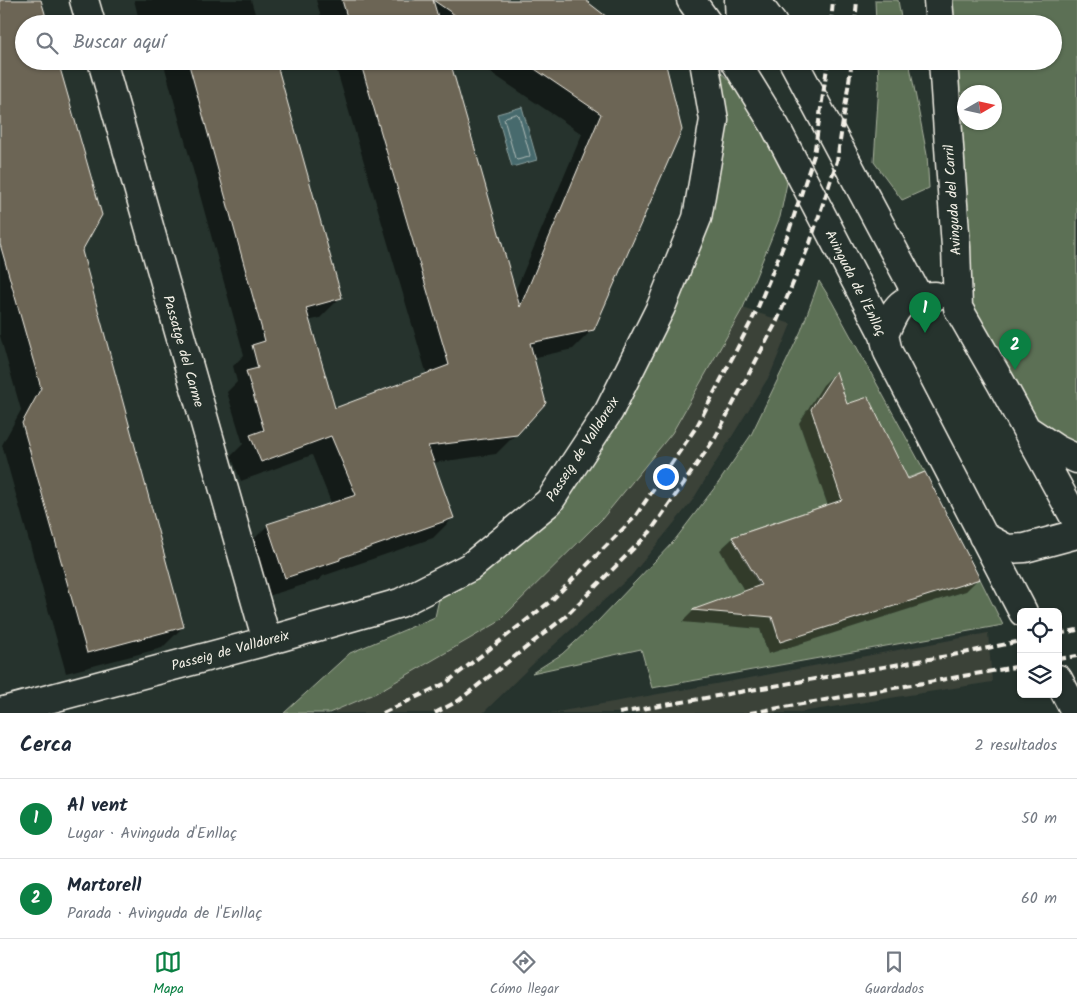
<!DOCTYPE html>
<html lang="es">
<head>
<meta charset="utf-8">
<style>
  body { margin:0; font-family:Kalam,sans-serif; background:#f6f6f7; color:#1f2937 }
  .controls { position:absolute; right:15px; bottom:15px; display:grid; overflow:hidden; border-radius:8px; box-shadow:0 1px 4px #0004 }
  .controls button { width:45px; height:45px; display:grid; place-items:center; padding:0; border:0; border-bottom:1px solid #e0e1e3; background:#fff; color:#1f2937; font:25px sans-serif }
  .compass { position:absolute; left:957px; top:85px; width:45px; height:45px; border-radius:50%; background:#fff; box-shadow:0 1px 4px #0004; rotate:81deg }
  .you { position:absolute; left:665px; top:476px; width:18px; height:18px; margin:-12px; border:4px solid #fff; border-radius:50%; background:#1a73e8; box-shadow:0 0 0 8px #1a73e833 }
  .badge { display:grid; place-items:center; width:32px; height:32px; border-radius:50%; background:#0b8043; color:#fff; font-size:16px; font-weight:700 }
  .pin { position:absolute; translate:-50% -41px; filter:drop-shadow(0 1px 2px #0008) }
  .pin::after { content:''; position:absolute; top:26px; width:18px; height:15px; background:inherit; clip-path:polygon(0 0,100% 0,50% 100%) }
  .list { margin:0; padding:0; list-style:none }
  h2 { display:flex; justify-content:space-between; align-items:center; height:65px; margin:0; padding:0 20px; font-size:21px }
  h2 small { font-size:16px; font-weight:400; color:#747a83 }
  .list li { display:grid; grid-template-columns:32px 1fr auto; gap:15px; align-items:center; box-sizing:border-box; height:80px; padding:0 20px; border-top:1px solid #e0e1e3 }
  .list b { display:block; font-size:19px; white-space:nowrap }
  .list p { margin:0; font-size:16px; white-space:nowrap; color:#747a83 }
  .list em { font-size:16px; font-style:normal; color:#747a83 }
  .icon { flex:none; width:28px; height:28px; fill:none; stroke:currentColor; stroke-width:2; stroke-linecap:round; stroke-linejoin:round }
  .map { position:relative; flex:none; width:1077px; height:713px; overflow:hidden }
  .search { position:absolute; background:#fff; box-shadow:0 1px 4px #0004; left:15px; right:15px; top:15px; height:55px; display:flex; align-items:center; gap:12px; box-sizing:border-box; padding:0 18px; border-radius:28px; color:#747a83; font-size:19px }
  .sheet { height:225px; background:#fff }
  nav { display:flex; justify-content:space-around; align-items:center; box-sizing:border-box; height:70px; border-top:1px solid #e0e1e3; background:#fff; font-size:14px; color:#747a83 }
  nav a { display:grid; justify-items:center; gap:2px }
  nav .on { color:#0b8043 }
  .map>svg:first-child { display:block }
  .built { fill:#3b4239 }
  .green { fill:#5b7054; stroke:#a8b09e; fill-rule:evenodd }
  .water { fill:#476a6d; stroke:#8ca09e }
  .shadow { fill:#0007 }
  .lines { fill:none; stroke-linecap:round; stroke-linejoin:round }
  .shore { stroke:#afbbb7; stroke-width:1 }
  .building { fill:#6c6554; stroke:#f4f1e8 }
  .minor-casing { stroke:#f4f1e8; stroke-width:31 }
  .minor { stroke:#26332d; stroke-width:28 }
  .rail { stroke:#f4f1e8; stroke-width:4; stroke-dasharray:8 4; stroke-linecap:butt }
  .labels { text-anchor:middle; stroke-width:4.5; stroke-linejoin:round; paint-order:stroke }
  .street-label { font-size:14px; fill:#f4f1e8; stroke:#26332d }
</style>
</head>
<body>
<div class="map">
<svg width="1077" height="713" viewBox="0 0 1077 713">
  <rect width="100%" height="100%" fill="#26332d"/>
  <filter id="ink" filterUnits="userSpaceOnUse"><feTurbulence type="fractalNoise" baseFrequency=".02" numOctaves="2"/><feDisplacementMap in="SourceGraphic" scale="10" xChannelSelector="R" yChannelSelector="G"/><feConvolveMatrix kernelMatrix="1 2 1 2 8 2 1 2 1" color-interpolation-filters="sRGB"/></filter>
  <g filter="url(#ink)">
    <!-- built -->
    <path class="built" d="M743,308L791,324L770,375L692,501L631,576L535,662L483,713H329L376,693L497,623L602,519L672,433Z
      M988,633L992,682L795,713H551L755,677Z"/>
    <!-- green -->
    <path class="green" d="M875,0H898L902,24H876Z
      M938,0H1077V459L1025,432L971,316L943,61H1053V24H940ZM964,92H994V122H964Z
      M878,61H909L927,155L929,188L902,200L874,162L879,84Z
      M716,67L760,113L788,178L780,217L743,308L672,433L602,519L497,623L376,693L329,713H284L350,653L435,617L439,599L468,580L609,427L688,282L719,172L723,108Z
      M819,281L831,300L925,472L732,537L760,586L780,642L980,579L1003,625L652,688L641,649L532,673L562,654L598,621L674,541L719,482L751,435L801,331Z"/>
    <!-- water -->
    <path class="water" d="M522,107L537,160L512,167L497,114Z"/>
    <!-- shadow -->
    <path class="shadow" d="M0,0H39L24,24V61L80,251L183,627L162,648L66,673L2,445L21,410L0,336Z
      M134,0H251L258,24H140Z
      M316,0H583L614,24H323Z
      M163,61H275L340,298L320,318L308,321L334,410L427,375L334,61H449L514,294L582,134L474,61H664L593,329L573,349L532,358L516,434L496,454L432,463L453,518L433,538L323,576L319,580L265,597L248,545L268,525L332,505L312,455L241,481L231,456L243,444L227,392L237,382L233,366L244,355Z
      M835,373L846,405L908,480L978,579L966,591L768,654L760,629L682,622L693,611L745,592L720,550L733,538L828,506L799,423L823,385Z"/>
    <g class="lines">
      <!-- shore -->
      <path class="shore" d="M517,114L519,116L530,155L529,157L517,160L515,158L504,119L506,117Z"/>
    </g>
    <!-- building -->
    <path class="building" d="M0,0H41L48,24H24V61H58L102,215L82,251L184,627L87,653L22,423L41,388L0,244Z
      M342,0H433L440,24H349Z
      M433,0H585L616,24H468Z
      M188,61H276L342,298L306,308L335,408L449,365L360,61H450L520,307L601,114L523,61H665L682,130L594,330L530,343L546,403L517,435L428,446L454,518L340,558V560L285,578L267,524L356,495L331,436L261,462L250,435L264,430L246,371L258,368L252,345L265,341Z
      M836,371L847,404L868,397L908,479L925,472L980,579L780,642L772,617L692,610L761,585L732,537L842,500L811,409Z"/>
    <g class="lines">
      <!-- minor casing -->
      <g class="minor-casing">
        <path id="minor" d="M84,0L91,24
          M691,0L708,24
          M739,0L740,24
          M755,0L773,24
          M938,0L940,24
          M102,61L267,641
          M735,61L775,126L884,335L888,352L1023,612
          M793,61L918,296
          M943,61L956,247L958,308L1001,383L1077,522
          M884,335C896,306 900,296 935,296
          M1029,431L1056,449L1077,459
          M983,536L1007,549L1025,548L1077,534
          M1058,679L1076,713
          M0,712L267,641L400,603L470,567L549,502L609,411L661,307L697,218L714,120L704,61"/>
      </g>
      <!-- minor -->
      <use href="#minor" class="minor"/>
      <!-- rail -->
      <path class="rail" d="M831,24L833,0
        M855,24L857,0
        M1058,634L1077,630
        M1058,659L1077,656
        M383,713L446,683L551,601L634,518L697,426L756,312L788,234L814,155L828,61
        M435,713L458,701L565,617L650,532L715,438L777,321L810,243L837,161L852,61
        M619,713L964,653L1021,641
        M750,713L1021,666"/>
    </g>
  </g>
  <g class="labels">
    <!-- street labels -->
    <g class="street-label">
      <text transform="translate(952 200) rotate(-94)" y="5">Avinguda del Carril</text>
      <text transform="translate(856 283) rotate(63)" y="5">Avinguda de l'Enllaç</text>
      <text transform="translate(184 351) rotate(74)" y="5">Passatge del Carme</text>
      <text transform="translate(582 449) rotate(-57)" y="5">Passeig de Valldoreix</text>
      <text transform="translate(230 650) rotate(-15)" y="5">Passeig de Valldoreix</text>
    </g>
  </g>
</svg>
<div class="controls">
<button><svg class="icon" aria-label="locate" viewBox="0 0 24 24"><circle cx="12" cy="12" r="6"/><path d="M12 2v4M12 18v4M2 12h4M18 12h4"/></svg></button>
<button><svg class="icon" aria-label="layers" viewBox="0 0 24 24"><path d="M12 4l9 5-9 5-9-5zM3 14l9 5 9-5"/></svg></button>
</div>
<svg class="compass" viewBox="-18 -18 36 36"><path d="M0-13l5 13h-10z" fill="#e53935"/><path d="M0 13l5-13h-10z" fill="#747a83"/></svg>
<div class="you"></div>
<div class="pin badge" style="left:925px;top:333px">1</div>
<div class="pin badge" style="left:1015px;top:370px">2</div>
<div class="search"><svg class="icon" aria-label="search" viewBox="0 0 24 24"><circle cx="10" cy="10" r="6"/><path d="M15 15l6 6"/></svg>Buscar aquí</div>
</div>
<section class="sheet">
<h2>Cerca<small>2 resultados</small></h2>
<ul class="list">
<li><span class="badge">1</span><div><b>Al vent</b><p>Lugar · Avinguda d'Enllaç</p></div><em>50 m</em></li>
<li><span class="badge">2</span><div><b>Martorell</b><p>Parada · Avinguda de l'Enllaç</p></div><em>60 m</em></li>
</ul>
</section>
<nav>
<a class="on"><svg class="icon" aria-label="map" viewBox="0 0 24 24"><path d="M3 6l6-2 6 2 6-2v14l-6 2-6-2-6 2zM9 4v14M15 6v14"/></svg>Mapa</a>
<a><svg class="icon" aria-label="directions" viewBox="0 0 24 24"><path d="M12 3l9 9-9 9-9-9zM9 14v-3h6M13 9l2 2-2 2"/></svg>Cómo llegar</a>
<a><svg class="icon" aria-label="saved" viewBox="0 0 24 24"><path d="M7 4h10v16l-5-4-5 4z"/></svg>Guardados</a>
</nav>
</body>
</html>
